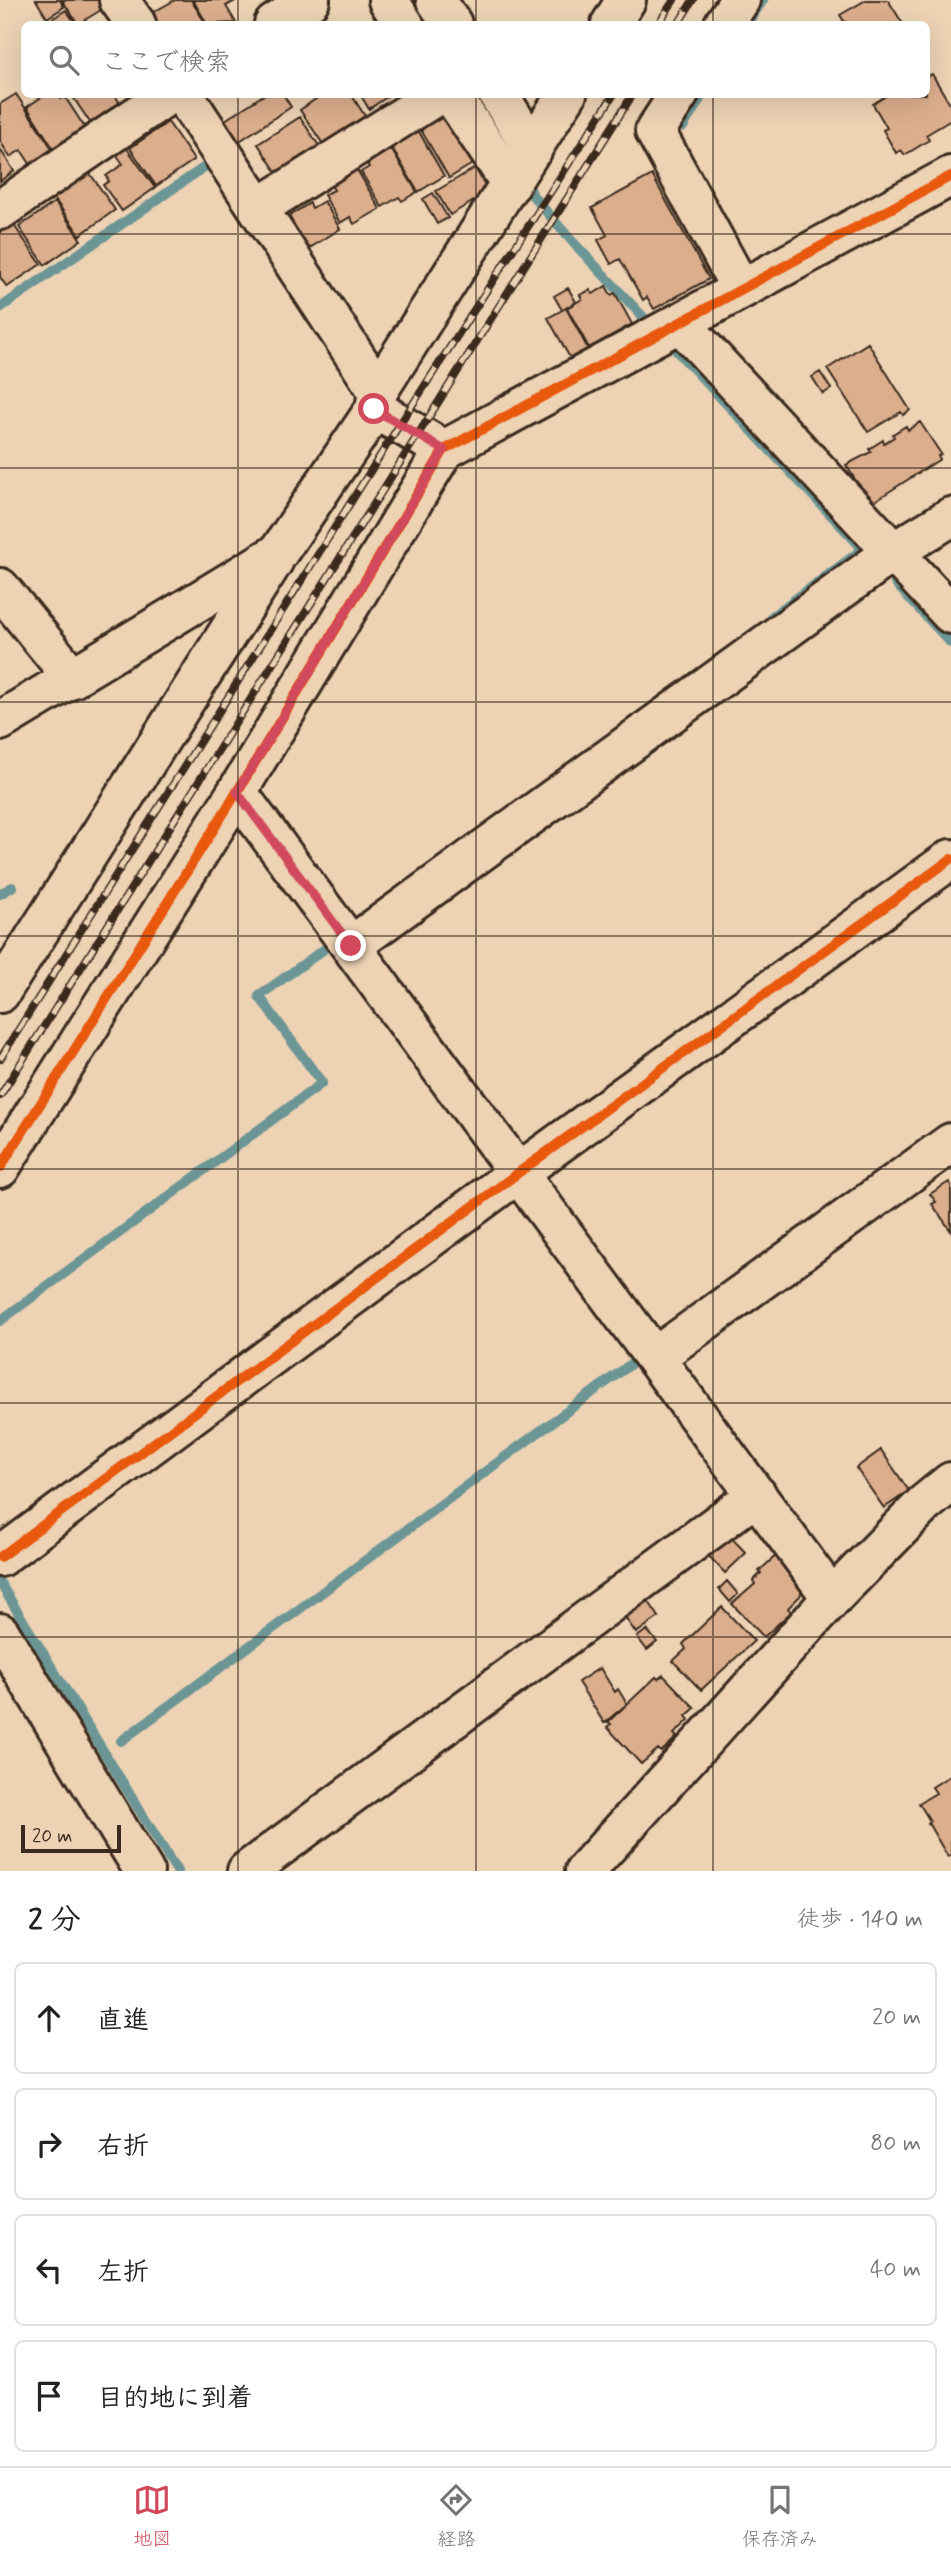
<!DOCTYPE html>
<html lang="ja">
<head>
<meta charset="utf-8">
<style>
  body { margin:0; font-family:Mynerve,"Klee One",sans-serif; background:#f6f6f6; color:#222 }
  .scale { position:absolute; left:21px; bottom:18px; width:100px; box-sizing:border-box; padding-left:7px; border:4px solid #3b2a1e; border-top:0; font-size:19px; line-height:24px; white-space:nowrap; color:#3b2a1e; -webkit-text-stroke:5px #edd2b4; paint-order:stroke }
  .stop { position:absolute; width:21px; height:21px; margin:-16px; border:5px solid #d1495b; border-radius:50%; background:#fff }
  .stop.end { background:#d1495b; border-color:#fff; box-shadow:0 2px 7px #0008 }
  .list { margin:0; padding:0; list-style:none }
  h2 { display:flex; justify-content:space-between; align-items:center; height:91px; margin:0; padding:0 28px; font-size:30px }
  h2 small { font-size:23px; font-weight:400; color:#767676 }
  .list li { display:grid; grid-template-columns:46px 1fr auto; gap:21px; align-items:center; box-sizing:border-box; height:112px; margin:0 14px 14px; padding:0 14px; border:2px solid #e0e0e0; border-radius:10px }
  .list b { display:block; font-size:26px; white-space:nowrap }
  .list em { font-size:23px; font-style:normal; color:#767676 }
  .icon { flex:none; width:38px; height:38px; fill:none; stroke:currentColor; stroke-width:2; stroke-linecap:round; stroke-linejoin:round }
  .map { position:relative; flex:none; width:951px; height:1871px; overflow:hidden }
  .search { position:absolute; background:#fff; box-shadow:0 7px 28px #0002; left:21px; right:21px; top:21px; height:77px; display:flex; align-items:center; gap:18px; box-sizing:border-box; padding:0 24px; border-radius:10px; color:#767676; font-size:26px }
  .sheet { height:595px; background:#fff }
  nav { display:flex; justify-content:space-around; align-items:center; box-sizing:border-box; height:98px; border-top:2px solid #e0e0e0; background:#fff; font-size:19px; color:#767676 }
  nav a { display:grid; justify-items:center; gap:4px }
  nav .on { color:#d1495b }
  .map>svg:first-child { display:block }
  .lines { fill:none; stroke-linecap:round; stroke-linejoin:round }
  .stream { stroke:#6c9695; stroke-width:10 }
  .building { fill:#dbae8d; stroke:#3b2a1e; stroke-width:2 }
  .minor-casing { stroke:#3b2a1e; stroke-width:44 }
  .minor { stroke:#edd2b4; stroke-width:38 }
  .rail-casing { stroke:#3b2a1e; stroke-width:8 }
  .rail { stroke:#edd2b4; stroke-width:5; stroke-dasharray:16; stroke-linecap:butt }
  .cycleway-casing { stroke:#edd2b4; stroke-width:15 }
  .cycleway { stroke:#e8590c; stroke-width:10 }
  .route { stroke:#d1495b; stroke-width:9 }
  .grid { fill:none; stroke:#3b2a1e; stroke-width:2; stroke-opacity:0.55 }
</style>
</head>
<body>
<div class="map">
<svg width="951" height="1871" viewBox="0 0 951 1871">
  <rect width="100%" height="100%" fill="#edd2b4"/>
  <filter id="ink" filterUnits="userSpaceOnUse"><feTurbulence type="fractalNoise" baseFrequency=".0143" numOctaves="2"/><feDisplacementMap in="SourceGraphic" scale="14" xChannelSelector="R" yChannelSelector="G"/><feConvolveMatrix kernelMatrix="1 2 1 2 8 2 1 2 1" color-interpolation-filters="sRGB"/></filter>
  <g filter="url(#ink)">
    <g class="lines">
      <!-- stream -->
      <path class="stream" d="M747,24L763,0
        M683,127L703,94
        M528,184L533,196L571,240L646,320
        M0,308L203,168
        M673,347L863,549L771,617
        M895,583L951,643
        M0,894L12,887
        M0,1321L322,1083L259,996L323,950
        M0,1583L177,1871
        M121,1741L639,1358"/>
    </g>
    <!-- building -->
    <path class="building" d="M36,0H60L64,7L47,18Z
      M62,0H102L106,7L78,24Z
      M175,0H191L206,24H156L150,14Z
      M193,0H237L226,6L236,23L207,24Z
      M866,0H888L903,24H838L844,21L840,15Z
      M66,10L76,24H44Z
      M932,74L951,106V120L926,135L929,140L905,155L901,150L896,153L883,130L887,128L873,104L889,94H926V77Z
      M16,94L55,153L33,168L21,150L10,157L0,141V104Z
      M46,94H58L61,99L65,97L87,131L55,151L27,107Z
      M71,94H114L121,105L91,124Z
      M265,94H283L291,107L235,144L222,122Z
      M323,94H351L370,124L325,147L300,110Z
      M360,94H391L369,109Z
      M448,114L474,163L449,178L421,130L423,129L419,123L433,115L437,121Z
      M300,117L323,152L281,179L258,144Z
      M168,122L194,160L156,186L130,148Z
      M418,130L444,176L418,192L391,146Z
      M121,140L155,188L122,211L103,185L109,181L106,176L123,164L111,147Z
      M0,149L14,171L0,181Z
      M391,149L417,192L402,201L399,197L382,207L361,172L369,167L367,164Z
      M356,168L380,209L354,224L350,217L340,223L324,195L334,190L330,183Z
      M475,168L489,192L450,215L436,191Z
      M89,172L115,210L80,235L53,197Z
      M652,175L709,279L654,309L647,297L643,300L620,259L611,264L598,240L607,235L592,208Z
      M433,193L448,218L437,224L423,199Z
      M324,201L340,229L308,249L289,216L310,203L312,208Z
      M55,202L81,240L45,265L19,227Z
      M8,217L41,264L7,287L0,277V223Z
      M606,286L611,295L615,293L632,324L589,348L567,308L582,299L580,295L590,290L593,294Z
      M568,288L576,302L562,310L554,296Z
      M566,308L588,349L570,358L548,318Z
      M868,343L910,410L903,415L901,412L868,432L827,369Z
      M820,372L831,389L823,394L812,377Z
      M920,422L941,454L938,456L940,459L873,502L868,500L846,465L871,452L869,449L883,440L884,443L894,437L893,434L906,426L908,430Z
      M949,1182L951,1185V1231L932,1204L936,1202L930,1194Z
      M881,1450L909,1491L884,1508L856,1468Z
      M727,1533L746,1553L725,1573L706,1553Z
      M779,1553L805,1580L800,1596L788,1608L791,1612L764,1637L732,1604L755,1584L753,1581L761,1573L759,1571Z
      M727,1581L738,1594L730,1602L719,1589Z
      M643,1593L659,1617L636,1633L620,1610Z
      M722,1607L754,1641L701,1690L673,1661L686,1649L683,1644Z
      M647,1630L657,1642L647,1650L637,1637Z
      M600,1668L615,1692L618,1689L627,1704L604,1723L578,1682Z
      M663,1675L695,1708L686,1716L689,1720L674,1734L677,1737L661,1752L658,1749L641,1764L607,1727L611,1724L608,1722L656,1677L658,1679Z
      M951,1775V1855L948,1857L928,1823L930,1821L919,1803L936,1793L932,1787Z"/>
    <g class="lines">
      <!-- minor casing -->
      <g class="minor-casing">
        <path id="minor" d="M119,0L136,24
          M388,0L404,24
          M436,0L452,24
          M274,24L310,0
          M611,24L626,0
          M724,24L740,0
          M183,94L378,391
          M451,94L511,184
          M498,94L533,149
          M679,94L655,131L741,289
          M258,208L439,94
          M0,210L169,94
          M680,323L951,614
          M375,409L444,450
          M0,588L73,678
          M0,721L278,553L375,409L378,391L567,94
          M237,792L832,1598
          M351,946L893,552L951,517
          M0,993L274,560
          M0,1168L237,792L444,450L951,176
          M655,1357L951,1143
          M0,1557L518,1173L951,859
          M0,1633L144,1871
          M247,1871L757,1495
          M585,1871L832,1598L924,1504L951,1482"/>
      </g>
      <!-- minor -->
      <use href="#minor" class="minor"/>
      <!-- rail casing -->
      <g class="rail-casing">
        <path id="rail" d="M658,24L674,0
          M678,24L693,0
          M0,1059L400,424L614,94
          M0,1096L633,94"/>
      </g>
      <!-- rail -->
      <use href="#rail" class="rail"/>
      <!-- cycleway casing -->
      <g class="cycleway-casing">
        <path id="cycleway" d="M0,1168L237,792L444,450L951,176
          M0,1557L518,1173L951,859"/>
      </g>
      <!-- cycleway -->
      <use href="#cycleway" class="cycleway"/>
    </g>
  </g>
  <g class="lines" filter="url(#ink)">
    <!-- route -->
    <path class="route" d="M351,946L237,792L444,450L374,409"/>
  </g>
  <!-- grid -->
  <path class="grid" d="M238,0V24M476,0V24M713,0V24M238,94V1871M476,94V1871M713,94V1871M0,234H951M0,468H951M0,702H951M0,936H951M0,1169H951M0,1403H951M0,1637H951"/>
</svg>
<div class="scale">20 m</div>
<div class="stop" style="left:374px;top:409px"></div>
<div class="stop end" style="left:351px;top:946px"></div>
<div class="search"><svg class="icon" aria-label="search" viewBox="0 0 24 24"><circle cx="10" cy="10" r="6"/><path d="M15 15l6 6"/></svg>ここで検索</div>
</div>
<section class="sheet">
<h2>2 分<small>徒歩 · 140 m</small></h2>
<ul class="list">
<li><svg class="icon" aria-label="ahead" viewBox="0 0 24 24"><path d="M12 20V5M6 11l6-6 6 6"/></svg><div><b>直進</b></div><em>20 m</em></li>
<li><svg class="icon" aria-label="right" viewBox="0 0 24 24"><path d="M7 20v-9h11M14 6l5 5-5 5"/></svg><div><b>右折</b></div><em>80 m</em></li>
<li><svg class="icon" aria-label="left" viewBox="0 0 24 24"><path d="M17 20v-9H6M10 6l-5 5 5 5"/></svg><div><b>左折</b></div><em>40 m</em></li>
<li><svg class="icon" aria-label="arrive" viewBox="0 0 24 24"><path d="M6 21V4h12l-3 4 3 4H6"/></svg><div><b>目的地に到着</b></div></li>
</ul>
</section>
<nav>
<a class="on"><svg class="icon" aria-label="map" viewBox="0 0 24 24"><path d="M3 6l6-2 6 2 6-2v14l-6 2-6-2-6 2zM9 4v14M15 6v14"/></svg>地図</a>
<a><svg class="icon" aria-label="directions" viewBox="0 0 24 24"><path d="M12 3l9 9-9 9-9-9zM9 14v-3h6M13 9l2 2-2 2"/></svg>経路</a>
<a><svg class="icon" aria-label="saved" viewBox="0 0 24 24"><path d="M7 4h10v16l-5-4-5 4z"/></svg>保存済み</a>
</nav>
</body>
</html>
